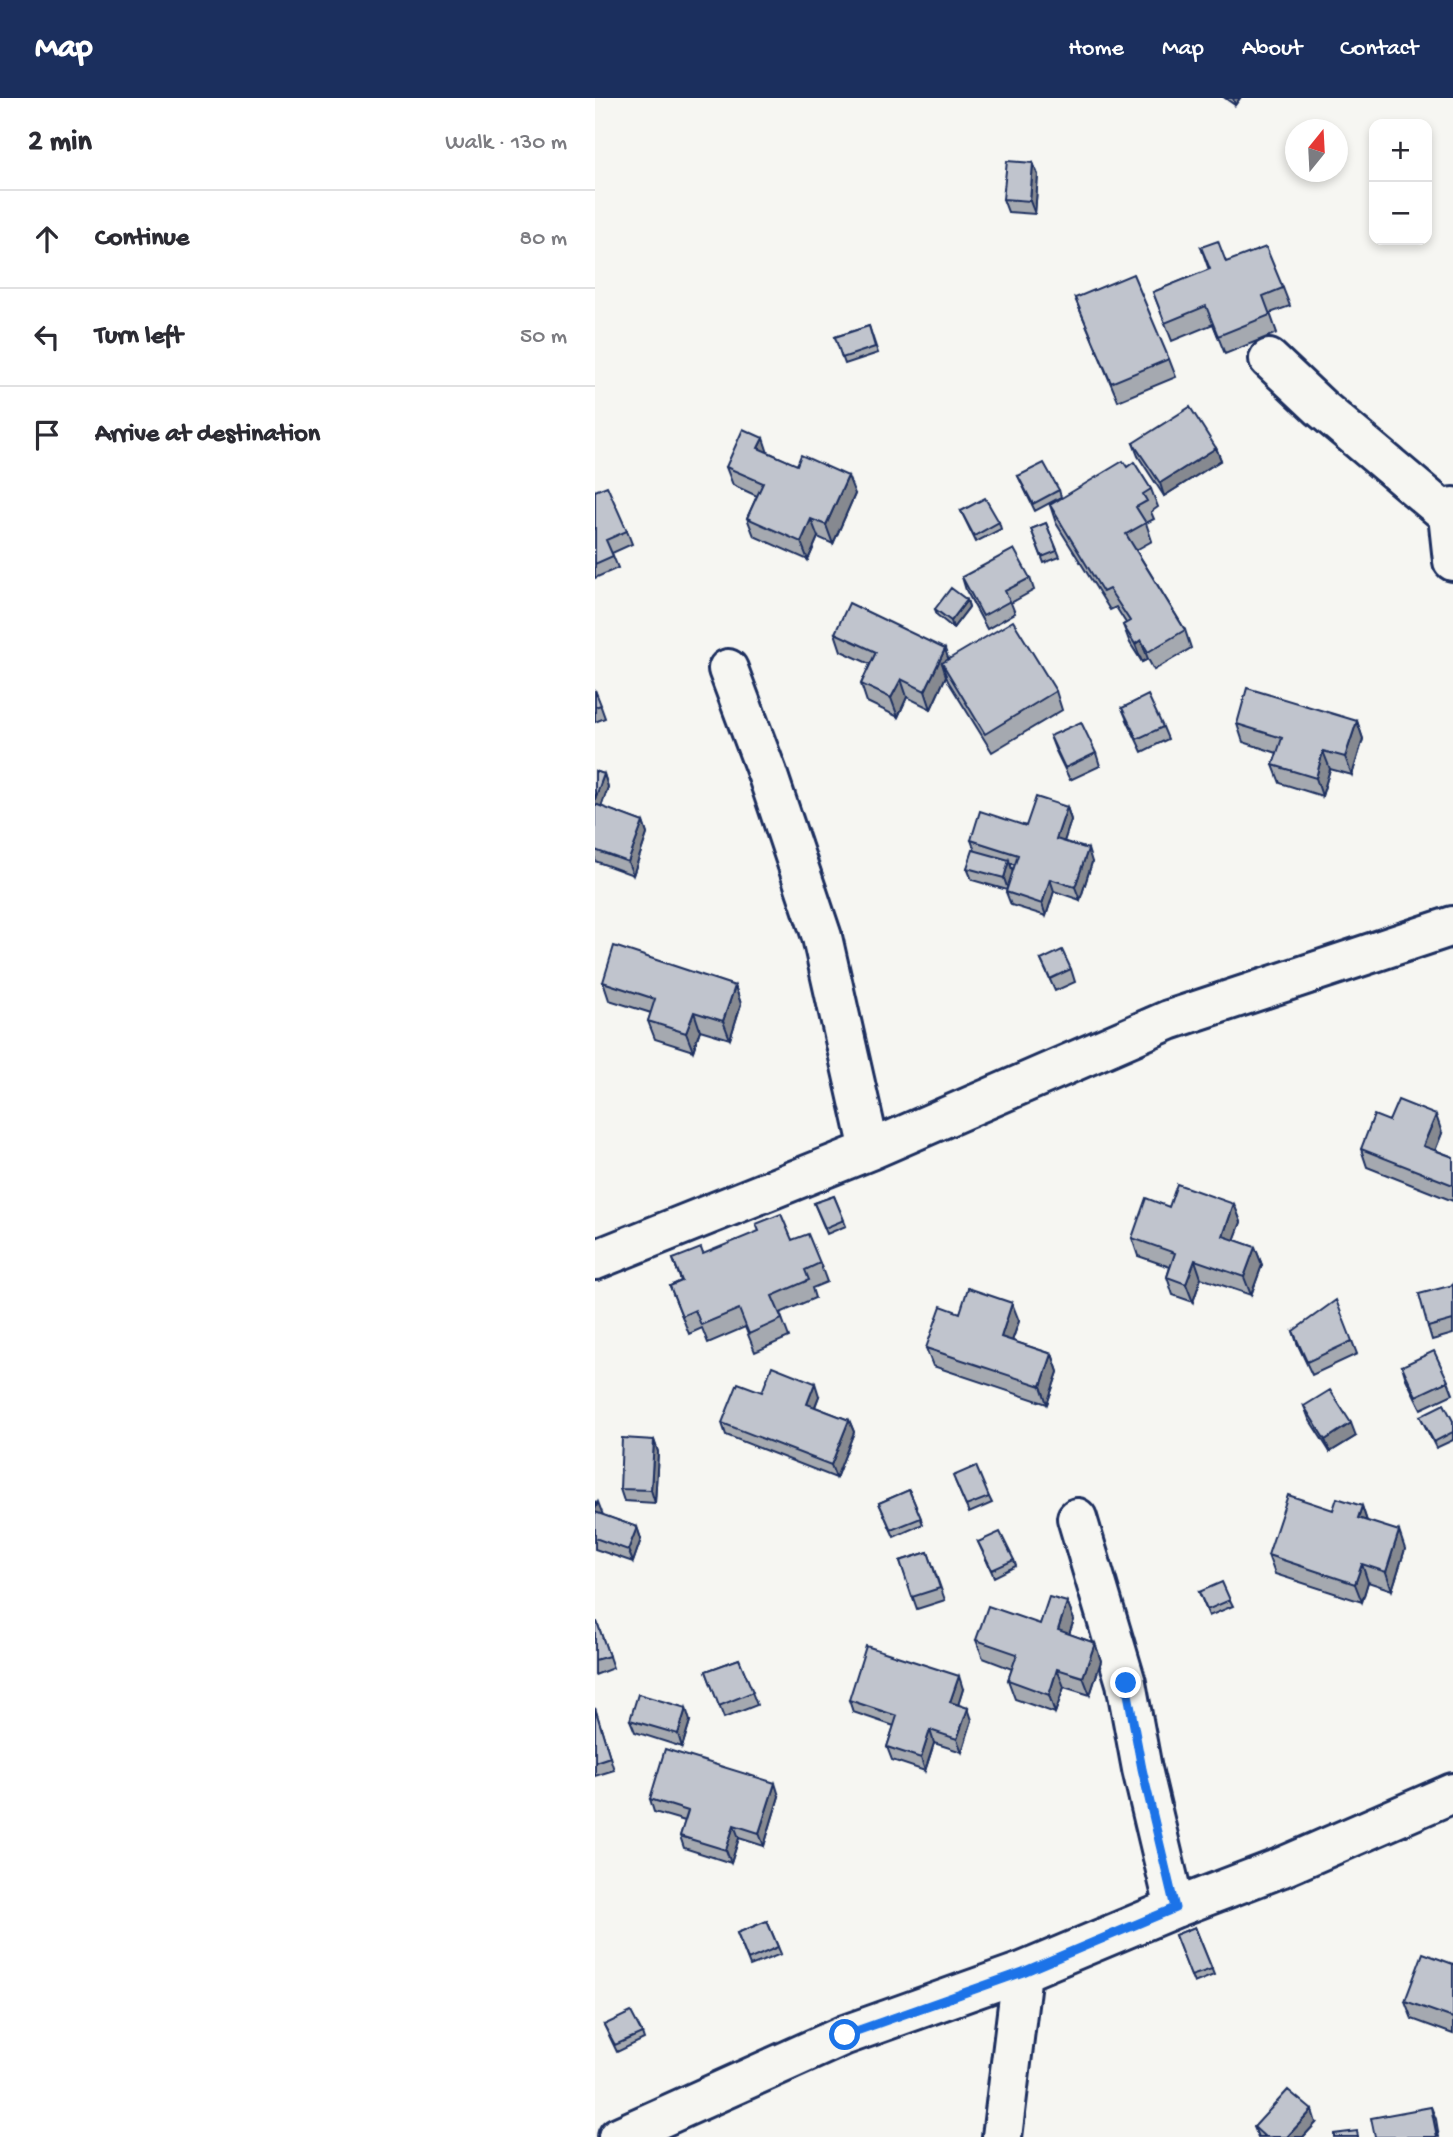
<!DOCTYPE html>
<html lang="en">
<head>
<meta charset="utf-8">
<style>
  body { margin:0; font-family:"Gochi Hand",sans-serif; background:#f7f7f7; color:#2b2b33 }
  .controls { position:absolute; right:21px; top:21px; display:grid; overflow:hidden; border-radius:14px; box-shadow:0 4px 10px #0003 }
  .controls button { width:63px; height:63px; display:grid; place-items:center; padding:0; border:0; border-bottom:2px solid #e1e1e2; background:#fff; color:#2b2b33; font:35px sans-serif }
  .compass { position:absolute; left:690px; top:21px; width:63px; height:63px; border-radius:50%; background:#fff; box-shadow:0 4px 10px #0003; rotate:18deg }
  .stop { position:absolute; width:21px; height:21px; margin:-16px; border:5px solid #1a73e8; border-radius:50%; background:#fff }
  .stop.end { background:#1a73e8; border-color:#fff; box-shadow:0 2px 7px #0008 }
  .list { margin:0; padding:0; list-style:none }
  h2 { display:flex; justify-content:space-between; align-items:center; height:91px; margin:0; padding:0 28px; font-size:30px }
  h2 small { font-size:23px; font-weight:400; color:#7c7c81 }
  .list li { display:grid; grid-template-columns:46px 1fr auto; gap:21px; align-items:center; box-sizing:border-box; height:98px; padding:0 28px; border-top:2px solid #e1e1e2 }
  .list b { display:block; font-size:26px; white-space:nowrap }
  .list em { font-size:23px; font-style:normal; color:#7c7c81 }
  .icon { flex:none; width:38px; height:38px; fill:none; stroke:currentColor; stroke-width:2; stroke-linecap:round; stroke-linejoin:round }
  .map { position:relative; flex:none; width:858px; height:2039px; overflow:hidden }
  header { display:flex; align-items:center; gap:42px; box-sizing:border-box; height:98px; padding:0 35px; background:#1b2f5e; color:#fff }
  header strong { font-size:33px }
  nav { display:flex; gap:38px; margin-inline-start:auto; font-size:24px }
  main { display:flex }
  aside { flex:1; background:#fff }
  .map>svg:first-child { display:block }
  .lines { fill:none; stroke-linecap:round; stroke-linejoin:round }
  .minor-casing { stroke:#1b2f5e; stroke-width:44 }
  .minor { stroke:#f6f6f2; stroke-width:38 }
  .wall { fill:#a5a9b0; stroke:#1b2f5e; stroke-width:2; fill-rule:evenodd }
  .shaded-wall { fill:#868990; stroke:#1b2f5e; stroke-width:2 }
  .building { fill:#c0c4cd; stroke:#1b2f5e; stroke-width:2 }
  .route { stroke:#1a73e8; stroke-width:9 }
</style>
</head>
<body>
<header>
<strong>Map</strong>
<nav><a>Home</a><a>Map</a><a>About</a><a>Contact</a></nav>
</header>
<main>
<aside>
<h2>2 min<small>Walk · 130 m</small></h2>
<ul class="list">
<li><svg class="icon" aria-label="ahead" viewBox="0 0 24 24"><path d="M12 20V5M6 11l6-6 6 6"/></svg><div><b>Continue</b></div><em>80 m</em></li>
<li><svg class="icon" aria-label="left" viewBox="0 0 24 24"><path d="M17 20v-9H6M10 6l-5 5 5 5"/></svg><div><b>Turn left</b></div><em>50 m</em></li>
<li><svg class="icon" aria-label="arrive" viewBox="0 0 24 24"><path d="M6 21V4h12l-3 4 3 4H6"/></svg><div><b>Arrive at destination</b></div></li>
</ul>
</aside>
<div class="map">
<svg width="858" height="2039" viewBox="0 0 858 2039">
  <rect width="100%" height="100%" fill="#f6f6f2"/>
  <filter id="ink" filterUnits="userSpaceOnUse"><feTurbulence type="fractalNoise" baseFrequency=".0143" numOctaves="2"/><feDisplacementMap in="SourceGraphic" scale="14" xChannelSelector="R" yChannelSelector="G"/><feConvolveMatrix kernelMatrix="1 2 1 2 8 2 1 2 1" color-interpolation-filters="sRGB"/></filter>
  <g filter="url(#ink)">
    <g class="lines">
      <!-- minor casing -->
      <g class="minor-casing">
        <path id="minor" d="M674,261L726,310L853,417
          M858,409L853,417L858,463
          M133,571L172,675L227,839L275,1052
          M0,1162L275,1052L574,922L858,828
          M482,1420L531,1585L547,1671L580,1810
          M23,2039L250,1937L427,1874L580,1810L685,1770L858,1695
          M407,2039L427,1874"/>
      </g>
      <!-- minor -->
      <use href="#minor" class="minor"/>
    </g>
    <!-- wall -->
    <path class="wall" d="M630,0H645L640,7Z
      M438,65L443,77L440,116L413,114L408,101Z
      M606,149L631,164L688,190L695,208L675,215L682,235L630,256L618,226L577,243L558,194L614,172Z
      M480,200L574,261L581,279L523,303Z
      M274,228L283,255L250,266L240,239Z
      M538,345L621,350L626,362L569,398L543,358Z
      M173,354L260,396L238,446L223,439L213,462L159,438L152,420L162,398L138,387L131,369Z
      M532,369L556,391L563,409L556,414L559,421L551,425L557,443L541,452L590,532L596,550L559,572L553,561L547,564L535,545L528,527L531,525L521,509L515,512L461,425L455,407Z
      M423,378L464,392L466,399L440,413Z
      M0,393L32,433L37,446L17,455L23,470L0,480Z
      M366,413L404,424L406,431L381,444Z
      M451,425L465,459L449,465L436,431Z
      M367,479L435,480L439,492L416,505L420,515L392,531L371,492Z
      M372,502L374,509L358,530L342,517L340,511Z
      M240,535L353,561L461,593L467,612L397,654L353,583L351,578L336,611L312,599L303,619L272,604L266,586L275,566L246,553Z
      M0,592L10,620L0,624Z
      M527,610L568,629L573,641L547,654L532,622Z
      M762,623L768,641L757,677L735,671L727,698L685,685L678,667L682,655L648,644L642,626Z
      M455,638L501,655L505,668L475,682L460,651Z
      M0,673L9,676L13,689L6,709L48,724L52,736L38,777L0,763Z
      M472,709L476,722L469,743L497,764L485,802L459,793L451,818L416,807L411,794L412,792L377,782L372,770L380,753L376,742L431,728ZM415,765L420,767L418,773Z
      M446,862L476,871L480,884L460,893Z
      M8,884L140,888L146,906L135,941L105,932L98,953L60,941L53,923L56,915L14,902Z
      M794,1023L847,1035L840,1052L858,1059V1103L772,1069L766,1051Z
      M239,1098L251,1128L232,1136L219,1105Z
      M639,1106L646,1124L639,1142L660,1149L667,1167L656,1197L606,1180L598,1204L578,1197L572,1179L575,1169L543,1158L537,1140L574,1109Z
      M197,1142L225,1165L232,1184L217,1190L220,1200L185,1215L194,1239L160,1254L150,1229L113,1245L107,1230L94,1236L75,1188L86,1183L78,1161Z
      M858,1187V1236L837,1242L833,1229Z
      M365,1215L424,1223L417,1243L457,1256L463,1274L452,1306L338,1268L331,1250Z
      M698,1233L757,1243L762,1256L717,1277L702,1245Z
      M807,1268L853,1283L858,1296L826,1311L811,1281Z
      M167,1294L224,1298L220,1309L254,1322L259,1334L241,1380L131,1337L127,1325Z
      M709,1308L761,1338L735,1354L714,1321Z
      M825,1318L858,1323V1342L841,1350Z
      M59,1342L63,1354L60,1405L29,1403L25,1391Z
      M361,1385L394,1399L397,1405L374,1415Z
      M314,1392L328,1426L299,1439L284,1405Z
      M0,1403L7,1417L42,1429L46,1441L38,1464L0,1451Z
      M767,1408L772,1423L810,1451L797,1492L773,1484L767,1504L680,1476L673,1457L738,1412Z
      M383,1444L419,1462L421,1468L399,1479Z
      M333,1454L350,1502L322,1511L305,1463Z
      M604,1494L635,1502L638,1508L614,1518Z
      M472,1504L479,1522L474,1536L500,1545L506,1563L495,1597L469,1589L460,1615L420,1601L413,1582L417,1571L388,1560L381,1542L445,1526Z
      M0,1524H2L18,1570L0,1577Z
      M144,1561L162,1607L129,1620L111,1573Z
      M368,1591L363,1607L377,1622L367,1654L339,1645L330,1673L297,1662L292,1649L299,1628L258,1614L254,1602Z
      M0,1610L19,1672L0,1678Z
      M35,1622L95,1623L87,1649L40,1634Z
      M184,1698L169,1748L144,1740L136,1765L89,1750L85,1738L90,1723L59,1714L55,1701Z
      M172,1823L186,1856L155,1868L142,1835Z
      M600,1829L619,1877L599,1885L580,1837Z
      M858,1866V1936L817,1921L810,1903Z
      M9,1927L47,1935L49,1941L22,1954Z
      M721,2025L708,2039H663L659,2029Z"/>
    <!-- shaded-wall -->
    <path class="shaded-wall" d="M638,0H645L640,7Z
      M438,65L443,77L440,116L435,103Z
      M168,340L174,358L163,350Z
      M621,350L626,362L569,398L565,385Z
      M253,378L260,396L238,446L231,427Z
      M216,421L223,439L213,462L206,444Z
      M372,502L374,509L358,530L356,523Z
      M546,542L553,561L547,564L540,546Z
      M350,551L356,569L347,565L351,578L336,611L330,593Z
      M306,581L312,599L303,619L296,600Z
      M762,623L768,641L757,677L750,659Z
      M728,653L735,671L727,698L721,680Z
      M9,676L13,689L3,718L0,711V701Z
      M472,709L476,722L466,753L461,741Z
      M48,724L52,736L38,777L33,764Z
      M493,751L497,764L485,802L480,789Z
      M414,762L418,775L413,792L409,780Z
      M455,781L459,793L451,818L447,806Z
      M140,888L146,906L135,941L128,923Z
      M99,914L105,932L98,953L91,935Z
      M841,1017L847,1035L835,1066L828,1048Z
      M639,1106L646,1124L634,1156L628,1138Z
      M660,1149L667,1167L656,1197L649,1179Z
      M600,1162L606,1180L598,1204L591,1186Z
      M417,1205L424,1223L412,1257L406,1239Z
      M457,1256L463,1274L452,1306L446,1288Z
      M220,1285L224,1298L216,1318L212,1306Z
      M254,1322L259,1334L241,1380L236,1367Z
      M756,1325L761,1338L735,1354L730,1342Z
      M59,1342L63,1354L60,1405L56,1392Z
      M3,1404L8,1417L0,1416V1412Z
      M767,1408L773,1427L763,1420Z
      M42,1429L46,1441L38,1464L33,1452Z
      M804,1433L810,1451L797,1492L791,1474Z
      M767,1466L773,1484L767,1504L760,1486Z
      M472,1504L479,1522L469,1550L463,1532Z
      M500,1545L506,1563L495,1597L488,1579Z
      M462,1571L469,1589L460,1615L454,1597Z
      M364,1578L368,1591L360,1617L355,1604Z
      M91,1610L95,1623L87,1649L83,1636Z
      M373,1610L377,1622L367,1654L362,1641Z
      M335,1632L339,1645L330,1673L326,1660Z
      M180,1685L184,1698L169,1748L164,1735Z
      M139,1727L144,1740L136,1765L131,1752Z
      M836,2009L841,2021L844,2039H842Z
      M717,2012L721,2025L708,2039H692Z"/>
    <!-- building -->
    <path class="building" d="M412,63L438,65L435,103L408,101Z
      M623,143L631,164L671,149L688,190L668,198L675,217L623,238L611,208L570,225L558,194L615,171L606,149Z
      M538,176L574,261L516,285L480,200Z
      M274,228L280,249L247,260L240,239Z
      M595,309L621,350L565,385L538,345Z
      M148,331L168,340L163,350L202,367L206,357L253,378L231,427L216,421L206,444L152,420L168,385L131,369Z
      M528,363L532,369L539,364L556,391L548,396L552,403L541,409L551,425L531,436L590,532L553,554L546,542L540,546L528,527L535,523L514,491L508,494L455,407Z
      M449,365L464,392L438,406L423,378Z
      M12,388L32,433L11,442L18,458L0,466V393Z
      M390,400L404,424L379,438L366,413Z
      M451,425L462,453L447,459L436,431Z
      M419,451L435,480L410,493L415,503L388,518L367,479Z
      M356,490L372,502L356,523L340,511Z
      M254,505L350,551L330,593L306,581L296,600L266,586L281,554L240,535Z
      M418,523L461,593L390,636L347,565Z
      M652,590L762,623L750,659L728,653L721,680L678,667L687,640L642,626Z
      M0,592L6,607L0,609Z
      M553,597L568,629L542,641L527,610Z
      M486,624L501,655L470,670L455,638Z
      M0,673L9,676L0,701Z
      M441,699L472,709L461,741L493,751L480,789L455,781L447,806L411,794L423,757L376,742L385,713L431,728Z
      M0,706L48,724L33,764L0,752Z
      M378,752L414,762L409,780L372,770Z
      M19,848L140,888L128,923L99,914L91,935L53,923L60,901L8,884Z
      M467,852L476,871L455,881L446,862Z
      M803,1002L841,1017L828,1048L858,1059V1087L766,1051L779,1017L794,1023Z
      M582,1086L639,1106L628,1138L660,1149L649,1179L600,1162L591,1186L572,1179L580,1155L537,1140L551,1100L574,1109Z
      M239,1098L249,1122L230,1130L219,1105Z
      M186,1116L197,1142L213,1136L225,1165L210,1172L214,1182L177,1198L187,1221L154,1236L144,1211L106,1227L100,1212L87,1218L75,1188L87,1183L78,1161L106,1150L108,1156L164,1133L161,1126Z
      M858,1187V1222L833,1229L824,1196Z
      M373,1190L417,1205L406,1239L457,1256L446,1288L331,1250L346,1208L365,1215Z
      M741,1202L757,1243L712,1264L698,1233Z
      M839,1253L853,1283L821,1298L807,1268Z
      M177,1268L220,1285L212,1306L254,1322L236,1367L127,1325L143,1285L167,1294Z
      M735,1292L756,1325L730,1342L709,1308Z
      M849,1306L858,1323V1334L839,1344L825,1318Z
      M27,1340L59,1342L56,1392L25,1391Z
      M381,1368L394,1399L371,1408L358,1378Z
      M314,1392L326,1420L296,1432L284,1405Z
      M693,1397L738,1412L742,1400L767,1408L763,1420L804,1433L791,1474L767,1466L760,1486L673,1457Z
      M0,1414L42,1429L33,1452L0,1440Z
      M405,1434L419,1462L397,1472L383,1444Z
      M333,1454L345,1490L317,1499L305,1463Z
      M627,1484L635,1502L612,1512L604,1494Z
      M454,1499L472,1504L463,1532L500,1545L488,1579L462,1571L454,1597L413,1582L422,1556L381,1542L393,1508L445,1526Z
      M0,1524H2L14,1558L0,1562Z
      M271,1548L364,1578L355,1604L373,1610L362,1641L335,1632L326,1660L292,1649L302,1618L254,1602Z
      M144,1561L158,1594L124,1608L111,1573Z
      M43,1596L91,1610L83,1636L35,1622Z
      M0,1610L15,1659L0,1664Z
      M70,1651L180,1685L164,1735L139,1727L131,1752L85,1738L93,1713L55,1701Z
      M172,1823L183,1849L153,1862L142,1835Z
      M600,1829L617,1871L596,1878L580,1837Z
      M828,1855L858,1866V1920L810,1903Z
      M36,1914L47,1935L20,1947L9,1927Z
      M693,1992L717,2012L692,2039H670L659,2029Z
      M836,2009L842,2039H780L776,2020Z
      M762,2033L763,2039H739V2036Z"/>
  </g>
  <g class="lines" filter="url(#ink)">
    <!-- route -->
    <path class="route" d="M250,1937L428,1874L580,1810L547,1671L531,1585"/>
  </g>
</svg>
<div class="controls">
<button>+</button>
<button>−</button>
</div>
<svg class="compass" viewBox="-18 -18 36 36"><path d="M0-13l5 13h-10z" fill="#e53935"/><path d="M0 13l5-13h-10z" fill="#7c7c81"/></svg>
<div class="stop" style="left:250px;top:1937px"></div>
<div class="stop end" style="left:531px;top:1585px"></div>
</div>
</main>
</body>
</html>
